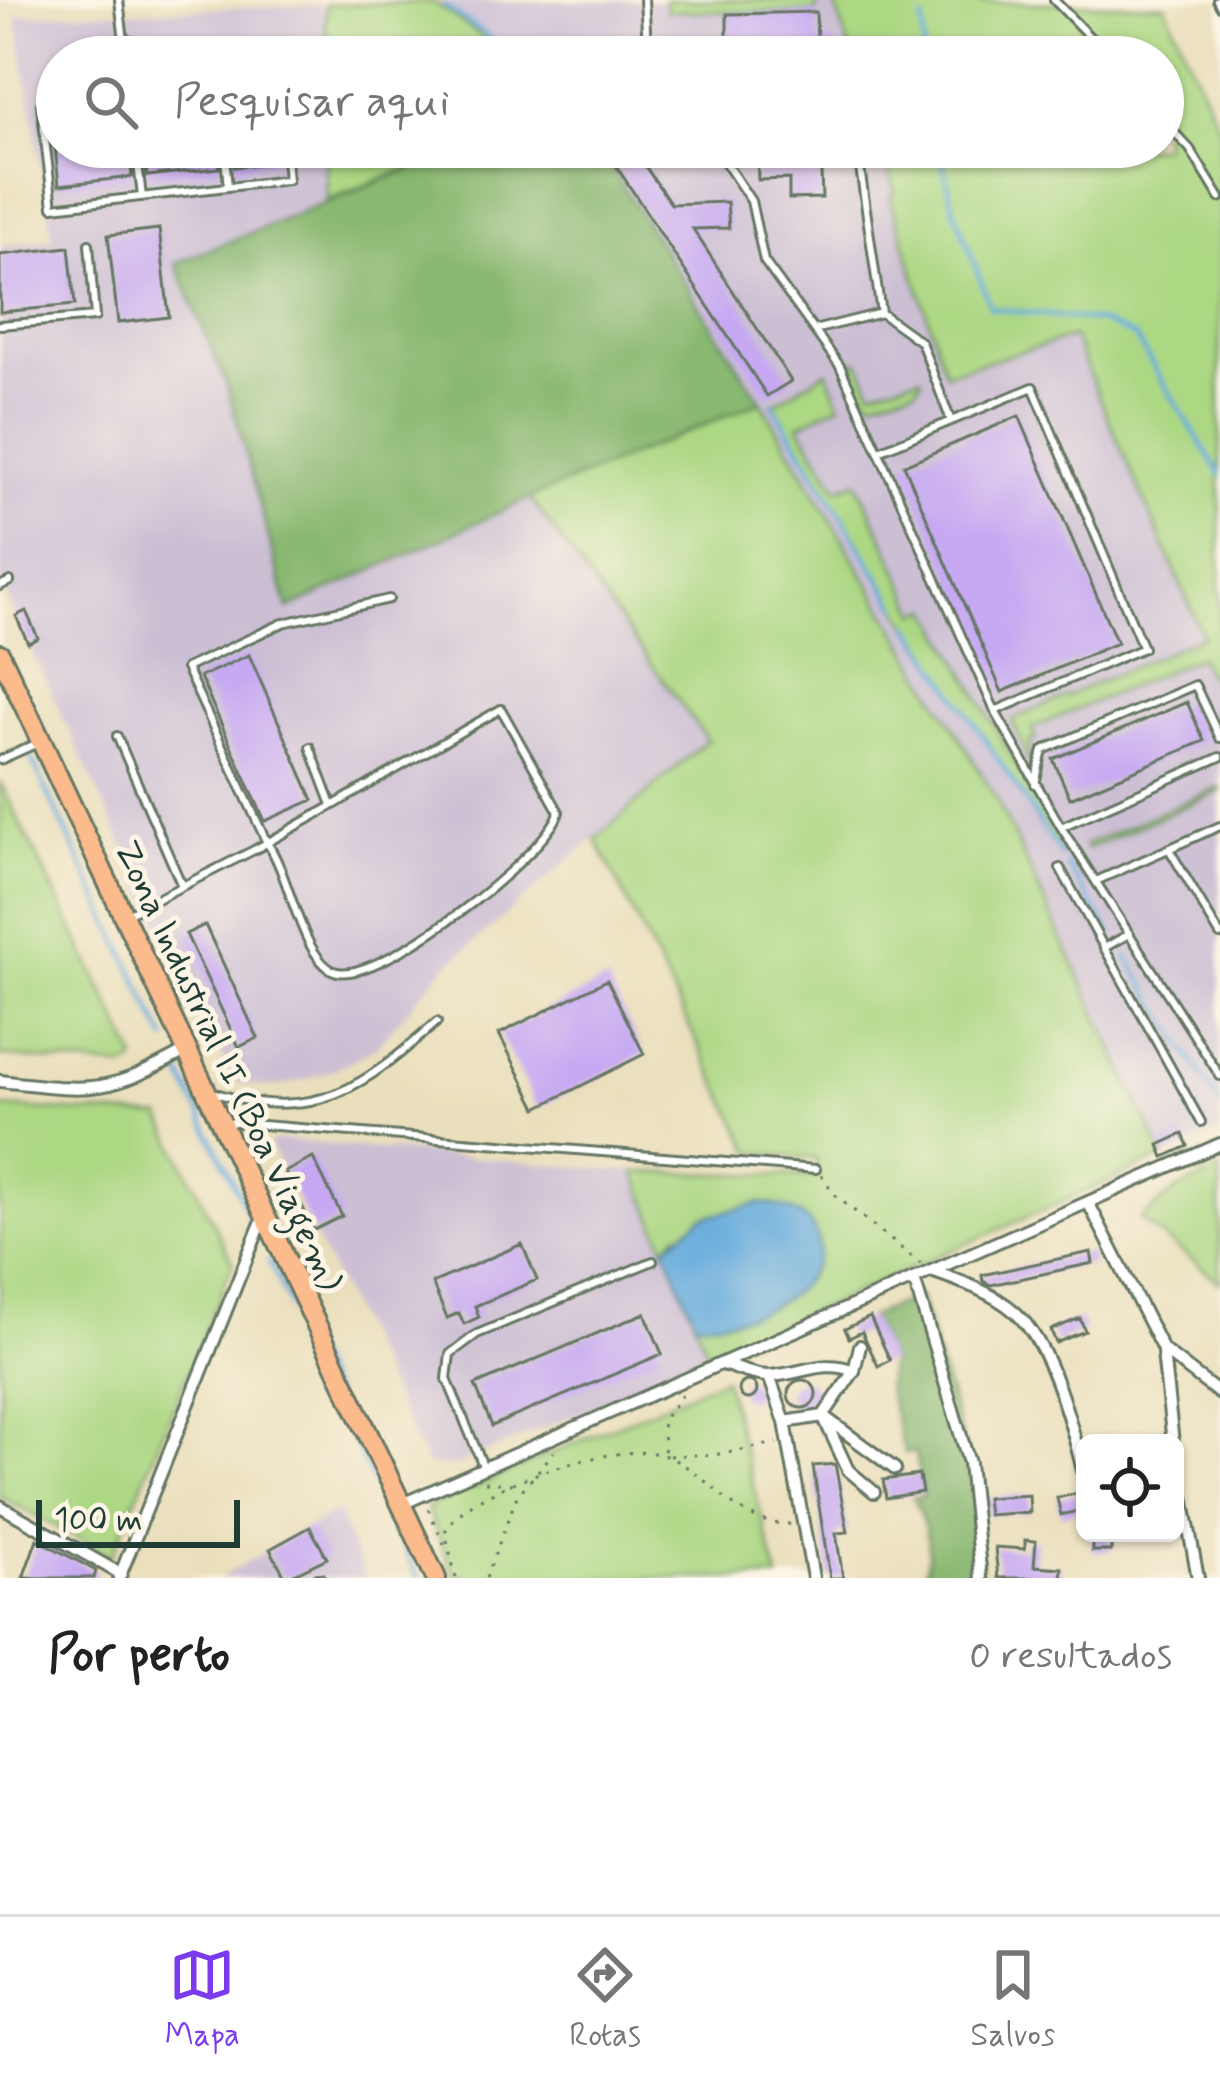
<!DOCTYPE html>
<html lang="pt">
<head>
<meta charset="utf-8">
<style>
  body { margin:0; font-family:Mynerve,sans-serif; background:#f6f6f6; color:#222 }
  .controls { position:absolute; right:36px; bottom:36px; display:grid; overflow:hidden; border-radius:18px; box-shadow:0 3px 9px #0004 }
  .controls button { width:108px; height:108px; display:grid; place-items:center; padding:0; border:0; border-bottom:3px solid #e0e0e0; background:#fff; color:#222; font:60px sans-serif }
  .scale { position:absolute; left:36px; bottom:30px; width:204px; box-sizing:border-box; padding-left:12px; border:6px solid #1f3d34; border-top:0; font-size:33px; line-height:42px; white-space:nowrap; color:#1f3d34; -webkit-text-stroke:9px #fcf5e5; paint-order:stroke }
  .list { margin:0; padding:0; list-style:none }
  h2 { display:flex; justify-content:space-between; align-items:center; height:156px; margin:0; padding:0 48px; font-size:51px }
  h2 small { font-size:39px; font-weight:400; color:#767676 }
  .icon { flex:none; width:66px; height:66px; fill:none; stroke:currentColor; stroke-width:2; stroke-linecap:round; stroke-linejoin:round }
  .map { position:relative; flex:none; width:1220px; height:1578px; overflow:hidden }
  .search { position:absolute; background:#fff; box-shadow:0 3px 9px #0004; left:36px; right:36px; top:36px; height:132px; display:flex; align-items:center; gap:30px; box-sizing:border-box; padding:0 42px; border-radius:66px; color:#767676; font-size:45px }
  .sheet { height:336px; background:#fff }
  nav { display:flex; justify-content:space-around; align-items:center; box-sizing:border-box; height:168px; border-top:3px solid #e0e0e0; background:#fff; font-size:33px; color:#767676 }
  nav a { display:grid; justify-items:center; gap:6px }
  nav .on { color:#7c3aed }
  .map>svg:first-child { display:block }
  .industrial { fill:#ccbfd4 }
  .green { fill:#acd783; stroke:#668a5c; stroke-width:3 }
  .forest { fill:#89b871; stroke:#547a52; stroke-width:3 }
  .water { fill:#66acdd; stroke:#427488; stroke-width:3 }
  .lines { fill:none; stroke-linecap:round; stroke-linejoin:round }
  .stream { stroke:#66acdd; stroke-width:4.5 }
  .building { fill:#c6a9f2 }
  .service-casing { stroke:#667664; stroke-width:12 }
  .minor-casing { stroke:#667664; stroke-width:16 }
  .primary-casing { stroke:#667664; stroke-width:24 }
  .path { stroke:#667664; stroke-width:3; stroke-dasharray:3 9; stroke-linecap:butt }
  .service { stroke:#fff; stroke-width:6 }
  .minor { stroke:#fff; stroke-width:10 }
  .primary { stroke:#fbbb8d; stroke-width:18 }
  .labels { text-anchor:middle; stroke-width:10; stroke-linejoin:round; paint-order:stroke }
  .street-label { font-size:36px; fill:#1f3d34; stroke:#fcf5e5 }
</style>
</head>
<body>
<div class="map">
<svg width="1220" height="1578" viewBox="0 0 1220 1578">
  <rect width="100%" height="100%" fill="#fcf5e5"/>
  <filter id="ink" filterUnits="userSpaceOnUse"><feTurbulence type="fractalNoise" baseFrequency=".00833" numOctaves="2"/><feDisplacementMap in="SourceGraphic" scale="24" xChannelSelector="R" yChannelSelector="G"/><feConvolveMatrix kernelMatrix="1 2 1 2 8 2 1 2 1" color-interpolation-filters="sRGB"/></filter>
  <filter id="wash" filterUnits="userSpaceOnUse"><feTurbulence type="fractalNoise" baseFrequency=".004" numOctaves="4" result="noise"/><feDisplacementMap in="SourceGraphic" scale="48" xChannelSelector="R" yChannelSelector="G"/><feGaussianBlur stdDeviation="2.7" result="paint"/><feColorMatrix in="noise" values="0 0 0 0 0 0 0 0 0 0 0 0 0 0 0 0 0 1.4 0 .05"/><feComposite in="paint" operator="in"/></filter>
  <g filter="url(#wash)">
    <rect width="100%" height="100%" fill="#eadfbc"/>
    <!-- industrial -->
    <path class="industrial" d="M834,0L852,57H510L433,2Z
      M326,5V57H57V147H326L327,200L177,263L228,388L287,609L530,498L708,740L442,970L375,1048L327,1073L281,1086H257L234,1081L28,643L38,637L27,612L16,616L0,582V246L53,239L16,15Z
      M597,147H881L950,366L1076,326L1220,651V1132L1164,1157L998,802L761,401Z
      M278,1140L635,1172L709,1357L455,1466H427L269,1143Z
      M337,1511L365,1578H219Z"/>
    <!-- green -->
    <path class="green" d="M665,0H816V12L666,11Z
      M834,0L1165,5L1220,130V671L1208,676L1199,657L1033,728L1036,739L1030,742V765L1012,720L1203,636L1073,337L945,373L890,196L896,193L881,147H1163V57H852Z
      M433,2L510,57H326V5Z
      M326,147H465L327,200Z
      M849,361L859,362L872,390L921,376V381L916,388L872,400L863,393Z
      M827,371L840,404L799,425L838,489L857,481L918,613L930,609L1065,852L1061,855L898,608L773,404Z
      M761,401L998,802L1164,1157L709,1357L695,1322C748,1322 788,1302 817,1258L678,1233L665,1247L635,1172L815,1176L817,1159L752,1152L596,839L707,740L530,498Z
      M0,782L136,1058L134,1063L124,1068L0,1056Z
      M1220,787V791L1087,849L1085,845Z
      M0,1107L161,1117L233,1263L112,1556L0,1497Z
      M1220,1170V1282L1140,1219L1179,1189Z
      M724,1378L778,1578H456L427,1508Z"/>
    <!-- forest -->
    <path class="forest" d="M465,147H597L761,401L530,498L288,609L228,388L176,263Z
      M919,1295L969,1463L981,1578H922C936,1553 925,1522 913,1498L923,1496L915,1452L905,1453L886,1386L890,1360L870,1317Z"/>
    <!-- water -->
    <path class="water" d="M761,1203C840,1211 832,1277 770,1307C746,1319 721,1322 695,1322L665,1247L703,1217Z"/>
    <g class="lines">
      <!-- stream -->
      <path class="stream" d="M445,6L518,57
        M923,19L924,57
        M939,147L954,209L991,308L1101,322L1135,337L1220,474
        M773,404L898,608
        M910,625L1061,855
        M31,758L166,1040
        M1067,865L1111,934
        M1127,957L1220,1104
        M176,1063L253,1224
        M269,1261L418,1578"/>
    </g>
    <g id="blocks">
      <!-- building -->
      <path class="building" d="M816,12L817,41H834L836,57H693L692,43L727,42V14Z
        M55,147H129L132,177L59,185Z
        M144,147H217L219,168L147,176Z
        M232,147H270L272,163L234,167Z
        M621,147H632L671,204L727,202L729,228L693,229L791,381L767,396L609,155Z
        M757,147H820L822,198L789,199V179L758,180Z
        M159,229L169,317L118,323L108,235Z
        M69,247L75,305L0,312V255Z
        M1019,416L1117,643L1002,692L904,465Z
        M26,611L38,638L28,643L16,616Z
        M249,655L313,800L265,821L200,677Z
        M1187,702L1204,741L1070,798L1053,759Z
        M205,925L258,1038L239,1047L186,934Z
        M607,980L644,1054L537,1108L499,1034Z
        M1183,1134L1188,1146L1164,1157L1159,1145Z
        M313,1158L342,1216L314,1230L285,1172Z
        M522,1244L537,1280L475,1306L479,1317L464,1324L459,1313L447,1318L432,1283Z
        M1091,1252L1093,1263L991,1285L983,1281L982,1275Z
        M645,1313L662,1354L492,1426L475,1385Z
        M870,1317L890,1360L878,1366L862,1332L849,1338L845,1329Z
        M1080,1318L1085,1331L1056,1343L1051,1330Z
        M788 1394a14 14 0 1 1 28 0a14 14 0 1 1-28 0Z
        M739 1390a9 9 0 1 1 18 0a9 9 0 1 1-18 0Z
        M835,1464L848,1532L836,1533L843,1578H830L813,1466Z
        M919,1475L922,1492L886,1498L883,1480Z
        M1078,1493L1082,1510L1061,1515L1057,1498Z
        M1029,1495L1030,1512L988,1515L986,1498Z
        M310,1527L327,1558L286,1578L270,1549Z
        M1092,1533H1111V1551H1092Z
        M37,1539L96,1571L94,1578H23Z
        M1025,1540L1036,1541L1034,1566L1062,1568L1061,1578H998L995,1547L1025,1549Z"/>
    </g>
  </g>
  <g filter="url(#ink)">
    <use href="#blocks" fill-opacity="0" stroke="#667664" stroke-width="3"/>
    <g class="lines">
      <!-- service casing -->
      <g class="service-casing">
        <path id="service" d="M119,0L126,57
          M644,0L647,44L655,57
          M1054,0L1109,57
          M1217,0L1220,6
          M841,41L844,57
          M101,57L124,39L190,57
          M57,91L41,104L53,207L288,180L285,147
          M1163,120L1190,149L1220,198
          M136,147L142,197
          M224,147L228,187
          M715,147L751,201L764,261L840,366L995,711L1143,648L1033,387L879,451
          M857,147L881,313
          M0,325L95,317L89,244
          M814,330L881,313L921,342L951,421
          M0,586L10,581
          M995,711L1061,827L1220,1076
          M117,736L182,886
          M310,747L332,805
          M0,760L40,742
          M1035,784L1043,750L1195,685L1220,738
          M1061,827L1220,757
          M1169,849L1220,935
          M1060,868L1201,1122
          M1096,881L1220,826
          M127,914L256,849C338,803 419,756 501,709L559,812C548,854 376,988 334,971C301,957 289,872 267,843L186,668L283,623L389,599
          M1104,948L1129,934
          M215,1093C318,1123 363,1087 437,1022
          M224,1122L816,1169
          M484,1468L447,1379L450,1354L477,1334L653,1261
          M317,1578H321"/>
      </g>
      <!-- minor casing -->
      <g class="minor-casing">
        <path id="minor" d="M0,1081C90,1091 105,1096 187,1050
          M1088,1202L1163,1350L1220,1394
          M931,1271C960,1281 992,1292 1015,1312C1051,1344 1073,1429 1084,1475
          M914,1279L969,1463L981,1578
          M860,1346L854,1371L823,1416L848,1470L874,1492
          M1163,1353L1173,1443
          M722,1364C736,1368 754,1376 769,1376C800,1375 824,1358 854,1371
          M769,1376L785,1422
          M1175,1454L1198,1578
          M402,1504L1220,1144
          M0,1506L121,1574
          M119,1578L263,1218
          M813,1578L785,1422L823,1416L895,1469"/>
      </g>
      <!-- primary casing -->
      <g class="primary-casing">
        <path id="primary" d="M0,654L436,1578"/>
      </g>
      <!-- path -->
      <path class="path" d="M821,1175L837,1197L921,1264
        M682,1395L662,1421L665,1456L721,1454L777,1443
        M485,1482L512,1484
        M428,1509L444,1544
        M456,1578L445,1532C463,1488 618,1440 663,1455C712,1472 732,1526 791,1524
        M486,1578L517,1496L554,1452"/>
      <!-- service -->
      <use href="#service" class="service"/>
      <!-- minor -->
      <use href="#minor" class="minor"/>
      <!-- primary -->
      <use href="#primary" class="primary"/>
    </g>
  </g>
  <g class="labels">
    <!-- street labels -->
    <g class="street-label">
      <text transform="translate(230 1065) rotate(65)" y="13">Zona Industrial II (Boa Viagem)</text>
    </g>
  </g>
</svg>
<div class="controls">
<button><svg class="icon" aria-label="locate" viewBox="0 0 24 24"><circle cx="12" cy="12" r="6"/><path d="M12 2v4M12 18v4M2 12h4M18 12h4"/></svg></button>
</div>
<div class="scale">100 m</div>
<div class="search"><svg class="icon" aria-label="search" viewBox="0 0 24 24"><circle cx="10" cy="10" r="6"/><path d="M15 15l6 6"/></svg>Pesquisar aqui</div>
</div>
<section class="sheet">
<h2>Por perto<small>0 resultados</small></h2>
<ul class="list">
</ul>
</section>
<nav>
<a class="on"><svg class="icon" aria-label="map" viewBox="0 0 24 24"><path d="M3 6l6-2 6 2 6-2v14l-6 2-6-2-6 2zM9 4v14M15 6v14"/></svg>Mapa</a>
<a><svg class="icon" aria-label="directions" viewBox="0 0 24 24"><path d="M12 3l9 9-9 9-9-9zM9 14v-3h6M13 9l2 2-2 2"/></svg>Rotas</a>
<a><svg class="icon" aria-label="saved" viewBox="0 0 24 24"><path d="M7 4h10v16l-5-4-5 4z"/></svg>Salvos</a>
</nav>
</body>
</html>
